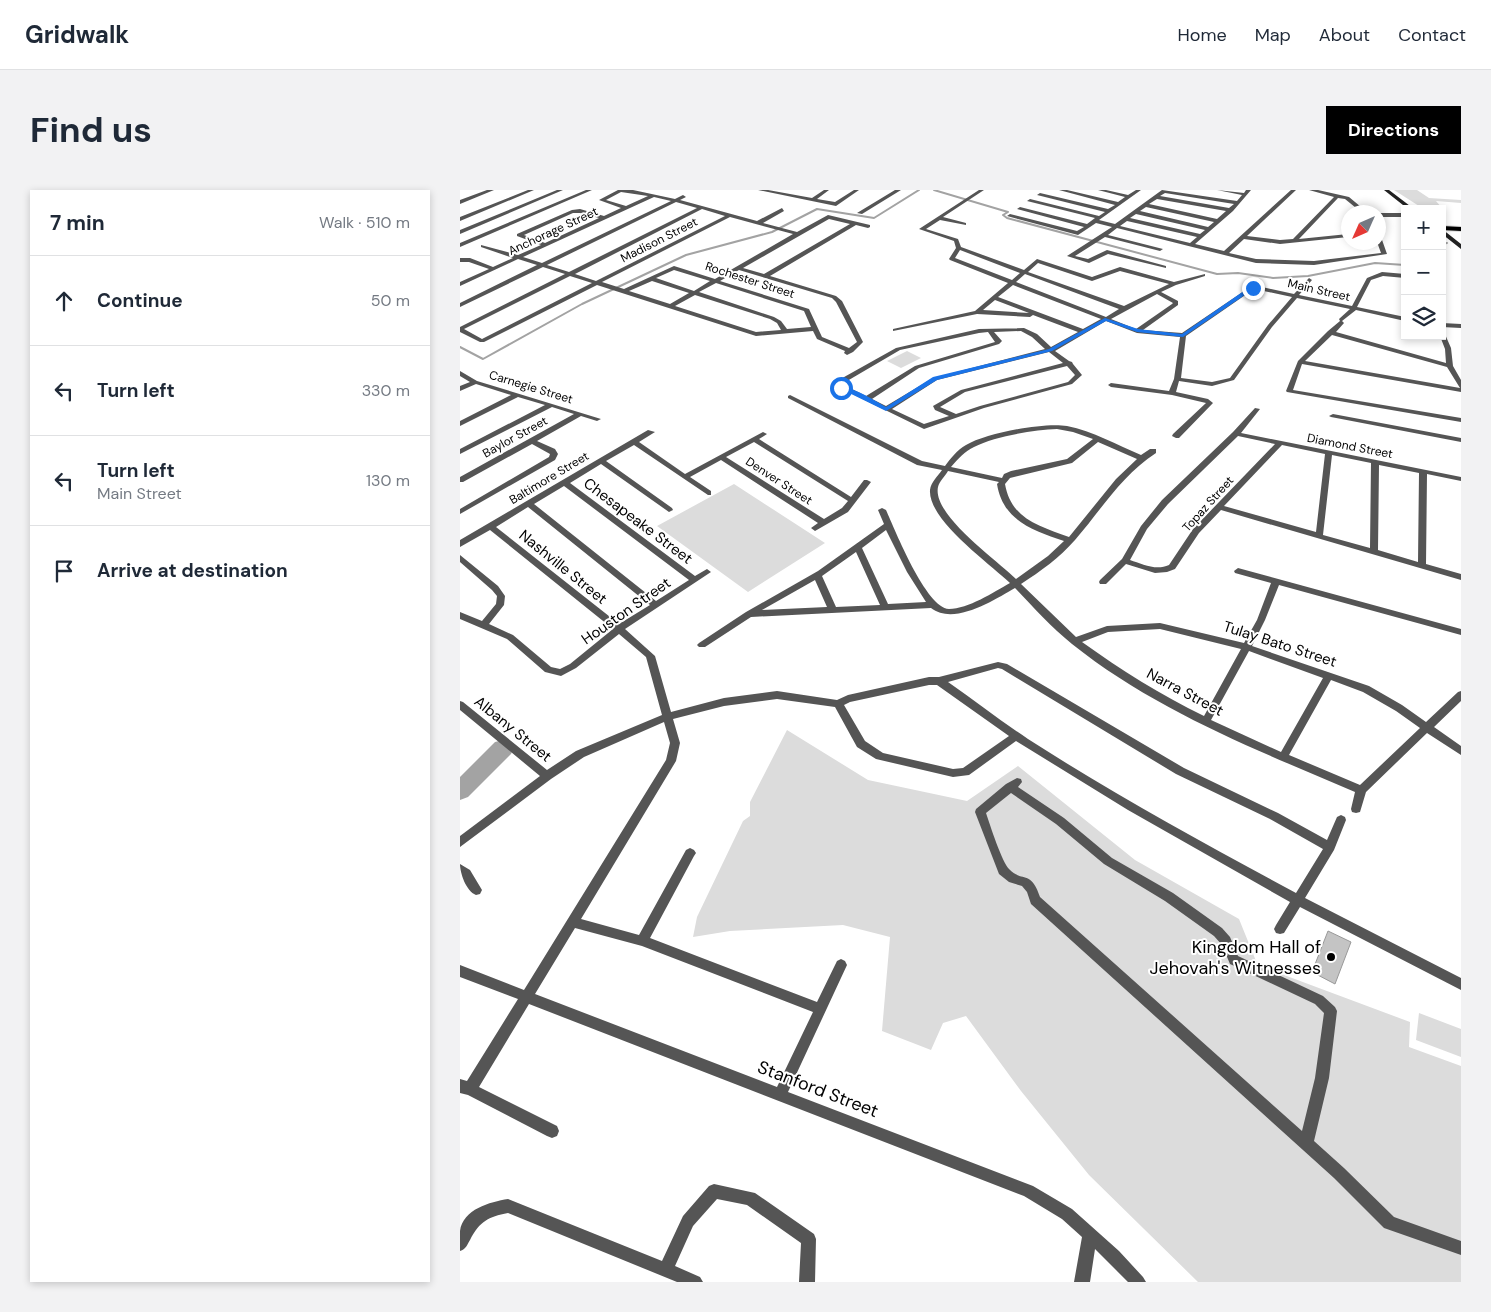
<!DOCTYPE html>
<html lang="en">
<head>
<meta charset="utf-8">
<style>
  body { margin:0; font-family:"DM Sans",sans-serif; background:#f2f2f3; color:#1f2937 }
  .controls { position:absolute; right:15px; top:15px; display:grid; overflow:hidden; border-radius:0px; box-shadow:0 2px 8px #0003 }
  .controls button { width:45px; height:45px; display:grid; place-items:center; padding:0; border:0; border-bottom:1px solid #e0e1e3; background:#fff; color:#1f2937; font:25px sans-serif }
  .compass { position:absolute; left:881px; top:15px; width:45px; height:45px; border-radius:50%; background:#fff; box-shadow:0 2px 8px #0003; rotate:225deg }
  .stop { position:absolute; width:15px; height:15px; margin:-11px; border:4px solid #1a73e8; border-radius:50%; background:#fff }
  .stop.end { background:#1a73e8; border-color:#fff; box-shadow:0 1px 5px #0008 }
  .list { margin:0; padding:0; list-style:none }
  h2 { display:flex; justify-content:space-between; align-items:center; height:65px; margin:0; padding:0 20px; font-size:21px }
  h2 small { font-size:16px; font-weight:400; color:#747a83 }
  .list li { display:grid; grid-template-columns:32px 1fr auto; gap:15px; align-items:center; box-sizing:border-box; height:90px; padding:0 20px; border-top:1px solid #e0e1e3 }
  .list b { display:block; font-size:19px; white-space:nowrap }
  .list p { margin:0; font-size:16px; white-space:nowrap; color:#747a83 }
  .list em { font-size:16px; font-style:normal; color:#747a83 }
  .icon { flex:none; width:28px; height:28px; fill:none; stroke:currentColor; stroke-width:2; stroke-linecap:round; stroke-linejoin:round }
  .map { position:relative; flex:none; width:1001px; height:1092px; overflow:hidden; border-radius:0px }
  header { display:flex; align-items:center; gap:30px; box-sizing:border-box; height:70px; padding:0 25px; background:#fff; border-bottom:1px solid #e0e1e3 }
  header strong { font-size:24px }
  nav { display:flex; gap:28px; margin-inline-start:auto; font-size:18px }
  .intro { display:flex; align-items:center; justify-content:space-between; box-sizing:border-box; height:120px; padding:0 30px }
  h1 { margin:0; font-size:35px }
  .button { padding:12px 22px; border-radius:0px; background:#000; color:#fff; font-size:18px; font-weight:700 }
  main { display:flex; gap:30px; padding:0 30px }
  aside { flex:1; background:#fff; border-radius:0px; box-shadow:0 2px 8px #0003 }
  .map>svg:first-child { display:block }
  .green { fill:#dcdcdc }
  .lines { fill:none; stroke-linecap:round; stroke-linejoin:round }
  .stream { stroke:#a3a3a3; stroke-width:2 }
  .river { fill:#a3a3a3; fill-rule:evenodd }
  .building { fill:#c4c4c4; stroke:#999 }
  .trunk-casing { stroke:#dbdbdb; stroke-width:2 }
  .minor { fill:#555; fill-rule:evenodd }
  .secondary { fill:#222; fill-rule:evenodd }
  .trunk { fill:#000; fill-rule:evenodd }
  .route { fill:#1a73e8 }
  .poi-dot { fill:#000; stroke:#fff; stroke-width:2 }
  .labels { text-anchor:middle; stroke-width:4; stroke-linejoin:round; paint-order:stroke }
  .far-street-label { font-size:12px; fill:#000; stroke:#fff }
  .street-label { font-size:15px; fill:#000; stroke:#fff }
  .near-poi-label { font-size:18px; fill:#000; stroke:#fff; text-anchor:end }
  .near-street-label { font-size:18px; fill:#000; stroke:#fff }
</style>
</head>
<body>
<header>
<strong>Gridwalk</strong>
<nav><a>Home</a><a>Map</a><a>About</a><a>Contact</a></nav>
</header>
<div class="intro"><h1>Find us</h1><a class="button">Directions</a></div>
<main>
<aside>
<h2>7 min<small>Walk · 510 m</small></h2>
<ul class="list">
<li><svg class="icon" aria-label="ahead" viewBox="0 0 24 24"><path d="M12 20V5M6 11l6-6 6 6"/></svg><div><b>Continue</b></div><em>50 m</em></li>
<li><svg class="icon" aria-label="left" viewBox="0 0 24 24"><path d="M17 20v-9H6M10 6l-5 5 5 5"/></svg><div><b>Turn left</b></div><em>330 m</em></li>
<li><svg class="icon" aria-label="left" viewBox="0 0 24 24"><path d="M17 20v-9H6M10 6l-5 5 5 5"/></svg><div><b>Turn left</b><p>Main Street</p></div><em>130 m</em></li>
<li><svg class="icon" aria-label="arrive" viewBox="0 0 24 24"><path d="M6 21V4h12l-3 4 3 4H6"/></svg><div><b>Arrive at destination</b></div></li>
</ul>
</aside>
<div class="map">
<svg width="1001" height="1092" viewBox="0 0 1001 1092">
  <rect width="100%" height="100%" fill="#fff"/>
  <!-- green -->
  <path class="green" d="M934,0H957L969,8L1001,10V13L976,11L982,18L977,15L959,16Z
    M447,161L461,168L441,178L427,171Z
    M274,294L365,353L288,402L197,336Z
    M327,540L408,590L507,611L558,576L675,670L779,729L796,771L808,779L950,832L949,857L1001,876V1092H738L629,985L561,901L506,826L483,833L471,860L422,841L430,747L383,735L270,741L233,747L237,727L283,631L290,626V612Z
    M959,823L1001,839V867L956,850Z"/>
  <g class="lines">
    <!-- stream -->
    <path class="stream" d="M474,0L548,22L543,25L547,28L757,84L778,83L813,88L848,86L915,73L945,75
      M982,54L987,53
      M0,157L23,169L122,114L226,65L312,42L357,19L414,28L459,0"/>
    <!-- river -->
    <path class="river" d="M43,550L51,552L54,558L51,564L8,607L0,610V587L35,552Z"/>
  </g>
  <!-- building -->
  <path class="building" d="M868,741L891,752L875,794L852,782Z"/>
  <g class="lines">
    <!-- trunk casing -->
    <g class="trunk-casing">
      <path id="trunk" d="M982,36L1001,37V41L982,40Z"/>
    </g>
    <!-- minor -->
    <path class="minor" d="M27,0H34L0,14V10Z
      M68,0H74L0,31V27Z
      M97,0H103L0,44V40Z
      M126,0H132L0,57V53Z
      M158,0H173L215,9L223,5L226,7L220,10L297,31L322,18L324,21L303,33L337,42L368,25L410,35V37L408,38L396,35L310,86L376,106L382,111L403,152L393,162L387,165L384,163L385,161L357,149L353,141L296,146L137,95L24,152H20L0,142V137L105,84L83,77L0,117V113L77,75L58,69L0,96V92L29,79L9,72H0V68H10L33,77L53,68L21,57V55L58,65L81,55L57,46V44L112,20L120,19L144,26L161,18L139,10ZM161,2L188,6L166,16L146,10ZM194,7L211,11L82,73L63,67ZM216,12L237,18L109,82L87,75ZM242,19L265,26L136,91L115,84ZM113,23H120L139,28L85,53L64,45ZM270,27L333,44L255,89L214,76L164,99L142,92ZM369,29L390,34L304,84L283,78ZM214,80L250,91L234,101L196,88ZM279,80L372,108L376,112L397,152L389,158L362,147L349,119L260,91ZM110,86L132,93L22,149L4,139ZM192,91L229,103L210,114L169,101ZM256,93L344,121L351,137L327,139L321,131L314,127L239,102ZM235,105L310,129L317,133L321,140L296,142L215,116Z
      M298,0H308L352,8L364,0H369L357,9L375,12L394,0H399L376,16Z
      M435,0H441L402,24L397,23Z
      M519,0H524L483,27L506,33V35L480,30L466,39L498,49L501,57L564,80L577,69L632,87L660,77L714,92L745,84V86L716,95L701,102L718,111V115L683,140L722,143L793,95L834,104L849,88L852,90L839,105L892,116L907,88L922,82L945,84V88L923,86L911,90L897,117L945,127V131L896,120L882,131L884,133L876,142L986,173L985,159L980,146H982V141L984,142L991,158L993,176L1001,190V202L842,174L833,200L1001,228V232L827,202L826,201L838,171L868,141L880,131L879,129L890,119L837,108L812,137L774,190L752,196L719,191L716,202L748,209L753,213L719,248H716L712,246L713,244L746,213L712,205L651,197L648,195L651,193L709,201L714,189L720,147L677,143L646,131L595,161L609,171L612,172L613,174L622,185L612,194L524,218L464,239L376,196L377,191L436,158L519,139L564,138L577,144L591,157L618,142L573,125L570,127L517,124L433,141V139L515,121L548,93L490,70L489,69L496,58L494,51L459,39ZM500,60L560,83L552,90L495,68ZM578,73L632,91L660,81L709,94L664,116L568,82ZM565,84L659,119L646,127L556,92ZM553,95L641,129L623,139L538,107ZM794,99L832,107L808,135L770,188L752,192L721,188L726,146ZM697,104L713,113L712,114L676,139L651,129ZM535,110L569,123L523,120ZM561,141L572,147L585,159L473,188L426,216L412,209L459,178L539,154L542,151L534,142ZM528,142L535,152L455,176L406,206L382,194L440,160L519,143ZM872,145L987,177L1000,198L845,171ZM589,162L603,173L501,200L473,216L475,220L489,226L464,234L432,219L477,190ZM607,176L615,185L608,192L520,216L496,224L480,217L505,202Z
      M599,0H607L658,12L665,7L638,0H646L668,5L676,0H681L639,30L655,34L702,0L777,11L782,5L757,0L784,3L786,0H791L773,21L735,54L764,61L831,0H836L787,46L820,50L833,49L874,7L849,0H858L889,7L907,22H901L885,9L878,8L839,49L888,44V47L820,54L784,49L769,63L796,69L854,71L921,63L917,52H918V46L921,47L927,64L854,75L796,73L657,38L648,45L703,59L700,61L645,47L615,66L628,69L647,60L706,76V78L648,64L629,73L607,66L652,37L636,33L618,45L547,26L550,24L617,41L624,37L557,19L560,17L627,34L635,28L567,11L570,9L639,26L645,22L577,5L580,3L648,19L655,15ZM705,3L774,14L769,18L700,6ZM697,9L766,21L757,29L689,14ZM686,17L754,32L748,37L680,21ZM676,24L745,40L740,44L670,28ZM667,31L737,47L730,53L660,36Z
      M918,23H945V27H918Z
      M982,133L1001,134V138L982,137Z
      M0,181L17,191L141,229L137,231L121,226L77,251L95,259L98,264L95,270L0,324V319L89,267L90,264L72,254L3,292H0V287L114,224L92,217L0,264V259L85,215L58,207L0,236V231L51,205L16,194L0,201V196L10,192L0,186Z
      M330,205L462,271L485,276C491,268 497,260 506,255C526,243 584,232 607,236C633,241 657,255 681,265L690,259H696V263C661,286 641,320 615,350C599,368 581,381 561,394L616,447L647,436L700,433L784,453L797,430L811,393L775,383L774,381L778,378L1001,439V445L819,395L805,430L792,456L909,496L942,515L966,532L998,502L1001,501V511L974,537L1001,556V565L967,543L906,602L900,622L896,623L892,622L891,619L895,602C797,560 696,521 612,454C591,437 573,417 555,398C534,410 494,436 471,418L291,427L245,457H239L237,455L239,453L286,422L358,381L424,334L418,320L422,318L426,320C435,340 466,418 489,419C508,419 534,402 550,393C529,373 468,330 470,300C471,292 478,286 482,280L457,275L328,208V206ZM597,239L613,242L633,249L607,269L551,281L544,284L542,288L491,277C498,269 505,261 514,257C535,246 574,240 597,239ZM638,252L677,269L656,289L609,347C579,336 551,329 545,294L550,288L612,273ZM488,281L539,292L537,294C543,331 573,340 604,351L588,366L556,389C538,371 472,325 478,297C479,292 485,286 488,281ZM426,340L447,382L466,412L428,414L402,358ZM396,362L420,415L376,417L362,386ZM355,390L367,417L302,420ZM700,439L781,459L744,526C701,505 661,480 622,452L648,442ZM789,461L863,488L821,562L751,530ZM871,490L903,502L936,521L960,538L900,595L829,565Z
      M795,218L800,219L781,243L1001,287V291L967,284L966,374L1001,384V390L761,320L739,343L715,379L707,382L695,383L666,374L646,394H640L639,392L640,390L662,369L681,336L702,310L773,242ZM778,246L815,254L733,339L709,375C696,381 682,374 670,370L687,339L708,314ZM822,255L865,264L856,342L764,316ZM872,265L911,273L910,358L863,345ZM919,275L959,283L958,372L918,360Z
      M873,224L1001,248V252L871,227L869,226Z
      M188,240L195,242L179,252L225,284L303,242L307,244L299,249L391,307L404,290H407L411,292L388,322L355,341L351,338L358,333L261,270L230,287L251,301V305H248L174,255L146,271L212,318L213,320L209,322L141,274L110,293L235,386L247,379L251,382L165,439L195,466L211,522L264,508L317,501L377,510L388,505L469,487H479L538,472L547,474L724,578L818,623L867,650L877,627L881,625L885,627L886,630L874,660L845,708L1001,788V800L840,717L824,743L820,744L816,743L814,739L816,735L830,712L668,620L556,551L509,585L493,587L416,569L397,557L375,517L317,509L264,516L213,529L220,553L216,571L121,729L179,745L226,660L230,658L234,660L236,663L234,666L190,748L357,812L377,771L381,769L385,771L387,775L328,902L573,996L612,1019L659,1061L683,1087L686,1092H668L635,1059L630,1092H614L622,1047L602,1029L564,1006L69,814L19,897L97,936L99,941L97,946L92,948L87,946L8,905L0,903V889L7,891L58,809L0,787V775L64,800L206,570L210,553L204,532L124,567L91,589L0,657V646L80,586L0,520V511L3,512L87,580L116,561L202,525L186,467L159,444L116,478L101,486L85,482L47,449L0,429V422L22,431L36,414L37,406L32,400L0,372V365L38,396L45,406L44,415L29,434L53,445L91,477L100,479L110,474L153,439L30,340L0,357V350ZM294,252L388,311L382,318L364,329L266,267ZM104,296L229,390L196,411L74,314ZM68,317L190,415L159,434L36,337ZM538,478L542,479L716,584L810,629L863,659L836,703C745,654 655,605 568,549C541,531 515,511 488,492ZM469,495H477L549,546L503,578L493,579L423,563L405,551L384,515L390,512ZM115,738L182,756L353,822L317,897L75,804Z
      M557,588L561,589L562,592L558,597L604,628L652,668L713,703L762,738L770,747L778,766L863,806L875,817L877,821L869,888L854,951L884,978L934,1027L1001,1051V1065L924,1038L874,988L571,714L567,702L562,696L549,692L539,684L515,622L516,619L546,594ZM551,603L596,634L644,674L705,711L754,746L762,755L770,774L855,814L864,823L855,888L842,941L580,707C571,679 562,693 549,679C542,672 530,635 526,623Z
      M0,674L10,680L22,700L20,704L16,705C6,701 0,683 0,674Z
      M254,994L295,1003L354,1044L356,1049L355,1092H339L341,1053L287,1015L257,1009L233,1036L215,1076L240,1087L243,1092H217L48,1023C28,1027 20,1031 10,1050C7,1055 6,1059 0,1061C0,1055 0,1047 0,1041C3,1019 30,1012 48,1009L202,1071L223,1026L249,996Z"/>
    <!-- secondary -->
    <path class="secondary" d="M924,0H929L954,19H948Z
      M982,39L1001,54V59L982,44Z"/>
    <!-- trunk -->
    <use href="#trunk" class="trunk"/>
  </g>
  <!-- route -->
  <path class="route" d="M791,96L795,98L723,147L677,142L646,131L592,161L477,190L426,221L379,198C389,194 416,211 426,217L473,187L589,159L645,128L678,139L722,144Z"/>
  <!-- markers -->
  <circle class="poi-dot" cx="871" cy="767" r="5"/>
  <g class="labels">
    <!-- far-street labels -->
    <g class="far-street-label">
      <text transform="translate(93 41) rotate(-25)" y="4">Anchorage Street</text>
      <text transform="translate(199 50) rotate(-27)" y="4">Madison Street</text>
      <text transform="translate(290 90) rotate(18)" y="4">Rochester Street</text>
      <text transform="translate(859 100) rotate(13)" y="4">Main Street</text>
      <text transform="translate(71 197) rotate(17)" y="4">Carnegie Street</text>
      <text transform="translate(55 247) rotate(-29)" y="4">Baylor Street</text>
      <text transform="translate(890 256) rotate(11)" y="4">Diamond Street</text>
      <text transform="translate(89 288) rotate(-31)" y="4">Baltimore Street</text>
      <text transform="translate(319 291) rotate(33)" y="4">Denver Street</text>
      <text transform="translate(748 314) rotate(-48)" y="4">Topaz Street</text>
    </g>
    <!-- street labels -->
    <g class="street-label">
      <text transform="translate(178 331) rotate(37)" y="5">Chesapeake Street</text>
      <text transform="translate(103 377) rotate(39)" y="5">Nashville Street</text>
      <text transform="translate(166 421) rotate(-35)" y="5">Houston Street</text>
      <text transform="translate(820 454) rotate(18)" y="5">Tulay Bato Street</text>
      <text transform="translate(725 502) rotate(28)" y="5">Narra Street</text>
      <text transform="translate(53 539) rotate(39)" y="5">Albany Street</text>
    </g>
    <!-- near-poi labels -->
    <g class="near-poi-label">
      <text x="861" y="763">Kingdom Hall of<tspan x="861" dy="21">Jehovah's Witnesses</tspan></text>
    </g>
    <!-- near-street labels -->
    <g class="near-street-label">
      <text transform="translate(358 899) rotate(21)" y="6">Stanford Street</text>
    </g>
  </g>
</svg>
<div class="controls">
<button>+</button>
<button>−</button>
<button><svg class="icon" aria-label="layers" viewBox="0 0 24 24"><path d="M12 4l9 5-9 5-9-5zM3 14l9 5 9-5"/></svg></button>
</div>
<svg class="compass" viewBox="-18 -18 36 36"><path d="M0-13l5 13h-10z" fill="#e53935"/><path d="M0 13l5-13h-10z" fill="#747a83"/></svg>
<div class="stop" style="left:381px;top:198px"></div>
<div class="stop end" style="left:793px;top:98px"></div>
</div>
</main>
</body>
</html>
